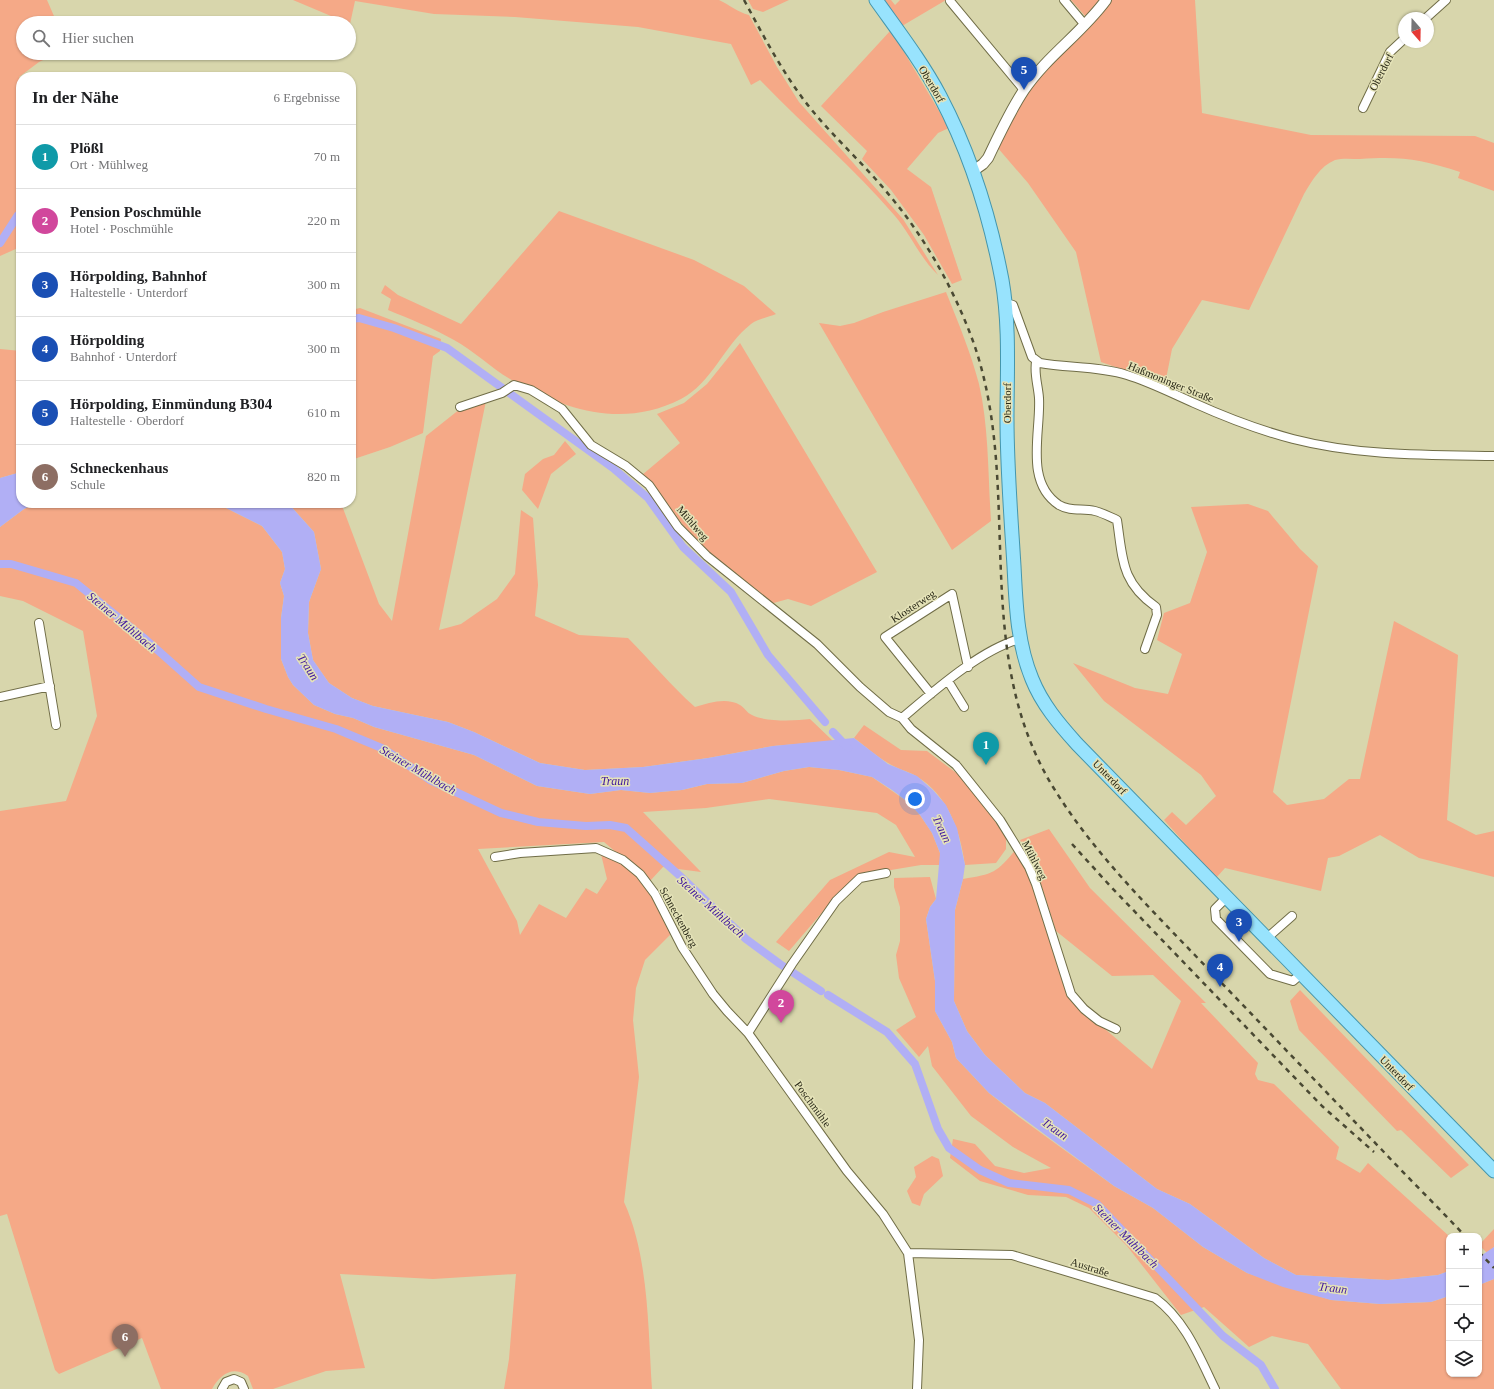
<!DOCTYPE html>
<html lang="de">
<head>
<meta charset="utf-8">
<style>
  body { margin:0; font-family:Georgia,serif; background:#f2f2f2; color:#202124 }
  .controls { position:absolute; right:12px; bottom:12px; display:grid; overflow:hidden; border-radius:8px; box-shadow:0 1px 3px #0004 }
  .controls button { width:36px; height:36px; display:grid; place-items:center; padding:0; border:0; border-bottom:1px solid #e0e0e0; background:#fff; color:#202124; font:20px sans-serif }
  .compass { position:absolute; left:1398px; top:12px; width:36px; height:36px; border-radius:50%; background:#fff; box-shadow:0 1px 3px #0004; rotate:160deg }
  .you { position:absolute; left:915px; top:799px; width:14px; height:14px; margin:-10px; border:3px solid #fff; border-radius:50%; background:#1a73e8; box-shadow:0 0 0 6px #1a73e833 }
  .badge { display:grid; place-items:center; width:26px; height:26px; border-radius:50%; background:#db2777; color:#fff; font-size:13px; font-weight:700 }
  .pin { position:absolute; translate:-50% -33px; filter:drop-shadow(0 1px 2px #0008) }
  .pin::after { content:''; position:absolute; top:21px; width:14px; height:12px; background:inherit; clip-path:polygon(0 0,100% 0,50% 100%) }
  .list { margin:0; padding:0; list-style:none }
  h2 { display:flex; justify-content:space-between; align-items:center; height:52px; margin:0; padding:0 16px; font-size:17px }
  h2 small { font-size:13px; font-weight:400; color:#757577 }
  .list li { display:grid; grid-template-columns:26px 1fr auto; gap:12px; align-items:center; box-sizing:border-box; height:64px; padding:0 16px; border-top:1px solid #e0e0e0 }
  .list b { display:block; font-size:15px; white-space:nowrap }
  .list p { margin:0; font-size:13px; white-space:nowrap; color:#757577 }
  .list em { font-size:13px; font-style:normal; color:#757577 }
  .icon { flex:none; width:22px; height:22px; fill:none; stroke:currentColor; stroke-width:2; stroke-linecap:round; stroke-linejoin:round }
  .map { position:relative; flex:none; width:1494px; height:1389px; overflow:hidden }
  .search { position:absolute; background:#fff; box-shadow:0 1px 3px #0004; left:16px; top:16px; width:340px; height:44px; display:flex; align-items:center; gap:10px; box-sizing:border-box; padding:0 14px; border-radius:22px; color:#757577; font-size:15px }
  .panel { position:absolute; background:#fff; box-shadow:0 1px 3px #0004; left:16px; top:72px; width:340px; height:436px; border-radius:16px }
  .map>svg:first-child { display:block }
  .green { fill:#f5a987 }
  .water { fill:#b1aff5 }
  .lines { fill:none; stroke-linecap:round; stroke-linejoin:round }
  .canal { stroke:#b1aff5; stroke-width:8 }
  .minor-casing { stroke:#706d47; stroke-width:10 }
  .tertiary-casing { stroke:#706d47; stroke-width:12 }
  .primary-casing { stroke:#4596ac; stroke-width:15 }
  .minor { stroke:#fff; stroke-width:8 }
  .tertiary { stroke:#fff; stroke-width:10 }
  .primary { stroke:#98e3fd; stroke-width:13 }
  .rail { stroke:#4a4933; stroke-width:2.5; stroke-dasharray:5 5; stroke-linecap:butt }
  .labels { text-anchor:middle; stroke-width:3; stroke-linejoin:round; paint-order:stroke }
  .street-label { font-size:11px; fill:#292817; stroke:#e5e3b8 }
  .water-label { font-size:12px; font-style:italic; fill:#3e159e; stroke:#e5e3b8 }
</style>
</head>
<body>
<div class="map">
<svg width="1494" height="1389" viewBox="0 0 1494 1389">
  <rect width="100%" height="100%" fill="#d8d6ac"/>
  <!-- green -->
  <path class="green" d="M0,0H47L57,23H23V53H58L39,62L19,77L21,81V233L19,234L18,248L0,256Z
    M293,0H719C730,5 737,12 749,15L777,67L799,102L903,219L938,275C920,258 911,235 895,216C853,167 804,126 760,80L751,85L731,44L638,27L515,17L434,14L355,1L350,24Z
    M748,0H789L763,12L753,9Z
    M883,0H891L895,5L900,0H946L902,26Z
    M1071,0H1099L1086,17Z
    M1112,0H1195L1202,113L1311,135L1475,136L1494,143V191L1458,178L1460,172C1421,159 1400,156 1360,159C1352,159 1342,158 1335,160C1320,166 1312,181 1304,194L1249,310L1202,300L1172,349L1165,384L1101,362L1076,252L1028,183L997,147C1006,129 1017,102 1029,87C1054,56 1089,33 1112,0Z
    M891,30L949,128L938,133L907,169L931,187L962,280L952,284L924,235L891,190L862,159L867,151L821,106Z
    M559,211L694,260L744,286L776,314C769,317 758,319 751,324C724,345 712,383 681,399C624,428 569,411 517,383C494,371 476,352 454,340C433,328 410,319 388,310L391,299L381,293L385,285L398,295L461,324Z
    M946,292C958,322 971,353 979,384C989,427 988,477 991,521L952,550L819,323L840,326L854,323L883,312Z
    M360,308L441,339L440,351L433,356L423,433L390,447L351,460V310Z
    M740,343L877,572L811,606L788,599L770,604C747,584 720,566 699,544C678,522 664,496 642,475L680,443L657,414L684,403L707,384Z
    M0,349L21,351V472L0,478Z
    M486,401L439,630L461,624L497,599L515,574L521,510L533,518L538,585L535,616L579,635L628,638C651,661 671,686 695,707C709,703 726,697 740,705C744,707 747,713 752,715C765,722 795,721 810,719L833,741L773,746L708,758L643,767L585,770L540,763L474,732L448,722L373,706L352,698L329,683L313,660L308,633L309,602L321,569L314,532L288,503H341L379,604L392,621L426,436L460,409Z
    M565,441L576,454L551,474L538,509L522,490L525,474L543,459L554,455Z
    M36,503H208L222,506L262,526L282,552L285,569L280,583L284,596L281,618V659L288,677L293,685L314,705L335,714L353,718L374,727L474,755L537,786L590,794L621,790L650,793L682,790L707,784L742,783L784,771L809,767L839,770L872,777L908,802L920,815L932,833L940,853L941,865H921L861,875L825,909L789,951L776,942L830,880L889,852L915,857L896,825L877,813L769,799L706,808L643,812L701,872L663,867L650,881L604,842L478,849L517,921L520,935L539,904L566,918L586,888L597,894L607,879L600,850L623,861L650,889L673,932L645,960L636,988L633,1020L639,1077L624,1202C649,1257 648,1329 652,1389H504L509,1359L516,1274L433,1279L340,1274L365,1368L326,1371L273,1389H253L248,1376C232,1365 220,1375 212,1389H161L142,1338L59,1374L55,1370L7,1214L0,1216V811L66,801L97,716L83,631L23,601L0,596V527L24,509Z
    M1248,504L1268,511L1300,549L1318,566L1273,792L1287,805L1324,799L1349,779H1360L1394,621L1458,655L1447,820L1476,835L1494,831V877L1419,858L1380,835L1339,856L1328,858L1321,891L1225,868L1216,878L1164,820L1172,812L1186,825L1216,796L1201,775L1104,701L1073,663L1135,688L1168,694L1182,654L1157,640L1164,613L1190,603L1207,552L1191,507Z
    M864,725L901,750L927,751L959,775L986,807L1006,838V849L996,863L965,865C960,830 948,795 916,776C908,771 897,769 888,763C876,756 865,746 854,738Z
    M1049,829L1090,888L1206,1003H1201L1258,1063L1255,1074L1258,1080L1274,1084L1339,1147L1336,1159L1360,1173L1368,1163L1449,1236V1271L1438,1275L1388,1280L1296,1275L1264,1258L1190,1204L1157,1189L1045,1103L1025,1093L985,1055L967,1031L954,1001L955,910L963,879C993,874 997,873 1016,849L1030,873L1072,1001L1152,1069L1181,1001L1153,975L1112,976L1056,931L1036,869L1020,840Z
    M930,877L936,899L930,907L926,919L935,981V1011L952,1042L956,1058L989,1093L1019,1117L1114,1186L1153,1208L1203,1247L1247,1273L1331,1300L1380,1304L1431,1302L1449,1296V1374H1479V1285L1494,1279V1389H1341L1308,1344L1272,1336L1249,1347L1204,1307L1181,1315L1127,1246L1089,1208L1066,1197L1028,1195L980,1181L950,1158L953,1139L975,1144L995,1166L1024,1173L1051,1168L1013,1147L971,1116L932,1066L928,1046L919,1057L896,1030L916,1017L899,978L896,955L900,941V907L894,887V878Z
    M1300,990L1469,1165L1451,1178L1401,1130L1397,1131L1299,1030L1290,1001Z
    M932,1156L939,1159L943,1176L924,1194L920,1206L912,1203L907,1191L916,1177L914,1167Z
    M1494,1229V1247L1487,1253L1479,1245Z"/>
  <!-- water -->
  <path class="water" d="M21,472V503H36L24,509L0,527V478Z
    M208,503H288L314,532L321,569L309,602L308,633L313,660L329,683L352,698L373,706L448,722L474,732L540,763L585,770L643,767L708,758L773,746L854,738L888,764L917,776L933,790L946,805L957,828L965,865L963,879L955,910L954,1001L967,1031L985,1055L1025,1093L1045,1103L1157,1189L1190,1204L1264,1258L1296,1275L1388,1280L1438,1275L1449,1271V1296L1431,1302L1380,1304L1331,1300L1283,1287L1247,1273L1203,1247L1153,1208L1114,1186L989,1093L956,1058L952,1042L935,1011V981L926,919L930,907L936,899L940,853L932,833L920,815L908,802L892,790L872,777L839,770L809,767L784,771L742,783L707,784L682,790L650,793L621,790L590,794L537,786L474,755L374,727L353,718L335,714L314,705L293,685L288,677L281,659V618L284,596L280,583L285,569L282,552L262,526L222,506Z
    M1494,1247V1279L1479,1285V1257Z"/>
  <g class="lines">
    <!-- canal -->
    <path class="canal" d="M0,243L18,215H21
      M351,319L359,318L394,328L447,348L613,468L648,498L683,547L731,592L768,655L825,722
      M0,564H11L76,583L144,638L199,687L266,709L336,729L384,749L430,780L501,813L538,822L586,826L610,825L626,828L680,876L746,939L780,964L821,991
      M833,732L848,748
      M828,995L887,1032L915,1064L938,1129L949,1148L980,1170L1009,1183L1069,1190L1097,1204L1223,1336L1261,1365L1275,1389"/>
    <!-- minor casing -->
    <g class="minor-casing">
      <path id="minor" d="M1064,0L1085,25
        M950,1L1024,90
        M1426,18L1446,0
        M1363,108L1390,52L1404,39
        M1005,303L1013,305L1032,357L1040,363C1068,368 1099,366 1127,375C1150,382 1171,393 1194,403C1225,417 1259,430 1293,439C1359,456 1426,455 1494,456
        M1036,362C1034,374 1038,385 1039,398C1041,432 1024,482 1059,505C1071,512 1082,508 1095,511C1103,513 1110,517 1117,520C1123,560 1121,582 1156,607L1157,615L1145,649
        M460,407L502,393L514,385L531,390L562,409L591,445L626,466L649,485L678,527L707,556L817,644L860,687L889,712L902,718L911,729L956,765L1000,820L1029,867L1036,884L1071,994L1084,1009L1099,1021L1116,1029
        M39,623L56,725
        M948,681L964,707
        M931,694L885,637L952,594L968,667
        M0,697L50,686
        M902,718C933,692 981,649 1020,639
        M495,857L520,853L596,848L623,860L640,874L655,894L682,947L713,994L727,1011L748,1033L847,1171L883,1214L908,1253L919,1340L917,1389
        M1227,897L1215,909L1216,919L1270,974L1293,981L1301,974
        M1267,938L1292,916
        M748,1033L792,964L836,901L860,878L886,873
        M908,1253L1012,1255L1155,1298C1185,1320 1199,1356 1215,1389
        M222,1389L226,1382L234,1379L241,1382L244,1389"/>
    </g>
    <!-- tertiary casing -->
    <g class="tertiary-casing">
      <path id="tertiary" d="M973,171L983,164L988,158C999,135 1010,111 1024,90C1047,56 1082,33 1106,0"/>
    </g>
    <!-- primary casing -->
    <g class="primary-casing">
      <path id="primary" d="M876,0C898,31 922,62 940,96C970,153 990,217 1002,280C1010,326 1007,373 1007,419C1007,468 1011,517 1014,566C1016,604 1017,643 1032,679C1042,704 1059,724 1077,744L1494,1171"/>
    </g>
    <!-- minor -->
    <use href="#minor" class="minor"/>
    <!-- tertiary -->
    <use href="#tertiary" class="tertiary"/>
    <!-- primary -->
    <use href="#primary" class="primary"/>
    <!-- rail -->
    <path class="rail" d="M744,0C762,33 779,66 801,96C827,132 862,161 890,196C926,239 955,291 974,344C1024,489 969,649 1053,787C1096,857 1156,914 1212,973C1269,1032 1325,1091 1382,1150C1409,1179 1438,1207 1465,1236
      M1072,844L1112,888L1322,1106L1374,1152
      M1479,1252L1494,1268"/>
  </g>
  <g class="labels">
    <!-- street labels -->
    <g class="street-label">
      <text transform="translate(1381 72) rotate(-63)" y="4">Oberdorf</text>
      <text transform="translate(932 84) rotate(59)" y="4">Oberdorf</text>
      <text transform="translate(1171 382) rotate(22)" y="4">Haßmoninger Straße</text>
      <text transform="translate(1007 403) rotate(-90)" y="4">Oberdorf</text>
      <text transform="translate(693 523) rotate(49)" y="4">Mühlweg</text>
      <text transform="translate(913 606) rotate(-33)" y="4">Klosterweg</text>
      <text transform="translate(1110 777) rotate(46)" y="4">Unterdorf</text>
      <text transform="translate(1035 860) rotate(63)" y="4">Mühlweg</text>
      <text transform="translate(679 917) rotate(61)" y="4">Schneckenberg</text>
      <text transform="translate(1397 1073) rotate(46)" y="4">Unterdorf</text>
      <text transform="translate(813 1104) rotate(54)" y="4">Poschmühle</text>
      <text transform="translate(1090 1267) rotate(17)" y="4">Austraße</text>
    </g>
    <!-- water labels -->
    <g class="water-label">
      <text transform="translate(122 622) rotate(40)" y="4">Steiner Mühlbach</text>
      <text transform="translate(308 667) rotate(57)" y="4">Traun</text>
      <text transform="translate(418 770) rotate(30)" y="4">Steiner Mühlbach</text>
      <text x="615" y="785">Traun</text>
      <text transform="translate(942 829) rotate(65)" y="4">Traun</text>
      <text transform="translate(711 907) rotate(42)" y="4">Steiner Mühlbach</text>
      <text transform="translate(1055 1129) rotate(35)" y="4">Traun</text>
      <text transform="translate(1126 1236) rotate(45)" y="4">Steiner Mühlbach</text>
      <text transform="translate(1333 1288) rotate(7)" y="4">Traun</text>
    </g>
  </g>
</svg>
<div class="controls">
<button>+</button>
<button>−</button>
<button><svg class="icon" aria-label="locate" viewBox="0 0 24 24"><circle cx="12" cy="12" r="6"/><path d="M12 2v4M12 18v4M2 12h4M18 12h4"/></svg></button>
<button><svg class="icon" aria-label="layers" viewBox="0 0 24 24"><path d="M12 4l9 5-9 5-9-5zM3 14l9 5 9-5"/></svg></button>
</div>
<svg class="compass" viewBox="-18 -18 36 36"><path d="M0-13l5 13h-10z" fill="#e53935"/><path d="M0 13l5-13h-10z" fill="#757577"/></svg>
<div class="you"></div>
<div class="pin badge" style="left:986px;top:765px;background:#0f9aa8">1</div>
<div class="pin badge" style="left:781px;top:1023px;background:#d1479c">2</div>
<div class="pin badge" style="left:1239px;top:942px;background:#1a4fb4">3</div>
<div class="pin badge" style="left:1220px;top:987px;background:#1a4fb4">4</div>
<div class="pin badge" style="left:1024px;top:90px;background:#1a4fb4">5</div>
<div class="pin badge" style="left:125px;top:1357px;background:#8d6e63">6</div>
<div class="search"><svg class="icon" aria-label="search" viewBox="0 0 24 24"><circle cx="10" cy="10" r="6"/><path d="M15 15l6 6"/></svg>Hier suchen</div>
<section class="panel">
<h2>In der Nähe<small>6 Ergebnisse</small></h2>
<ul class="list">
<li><span class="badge" style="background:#0f9aa8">1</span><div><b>Plößl</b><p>Ort · Mühlweg</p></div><em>70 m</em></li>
<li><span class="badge" style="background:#d1479c">2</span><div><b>Pension Poschmühle</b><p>Hotel · Poschmühle</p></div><em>220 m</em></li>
<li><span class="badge" style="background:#1a4fb4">3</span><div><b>Hörpolding, Bahnhof</b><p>Haltestelle · Unterdorf</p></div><em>300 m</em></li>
<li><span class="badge" style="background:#1a4fb4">4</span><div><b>Hörpolding</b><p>Bahnhof · Unterdorf</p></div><em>300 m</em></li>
<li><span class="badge" style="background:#1a4fb4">5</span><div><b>Hörpolding, Einmündung B304</b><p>Haltestelle · Oberdorf</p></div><em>610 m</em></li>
<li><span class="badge" style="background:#8d6e63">6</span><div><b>Schneckenhaus</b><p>Schule</p></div><em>820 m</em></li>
</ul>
</section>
</div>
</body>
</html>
